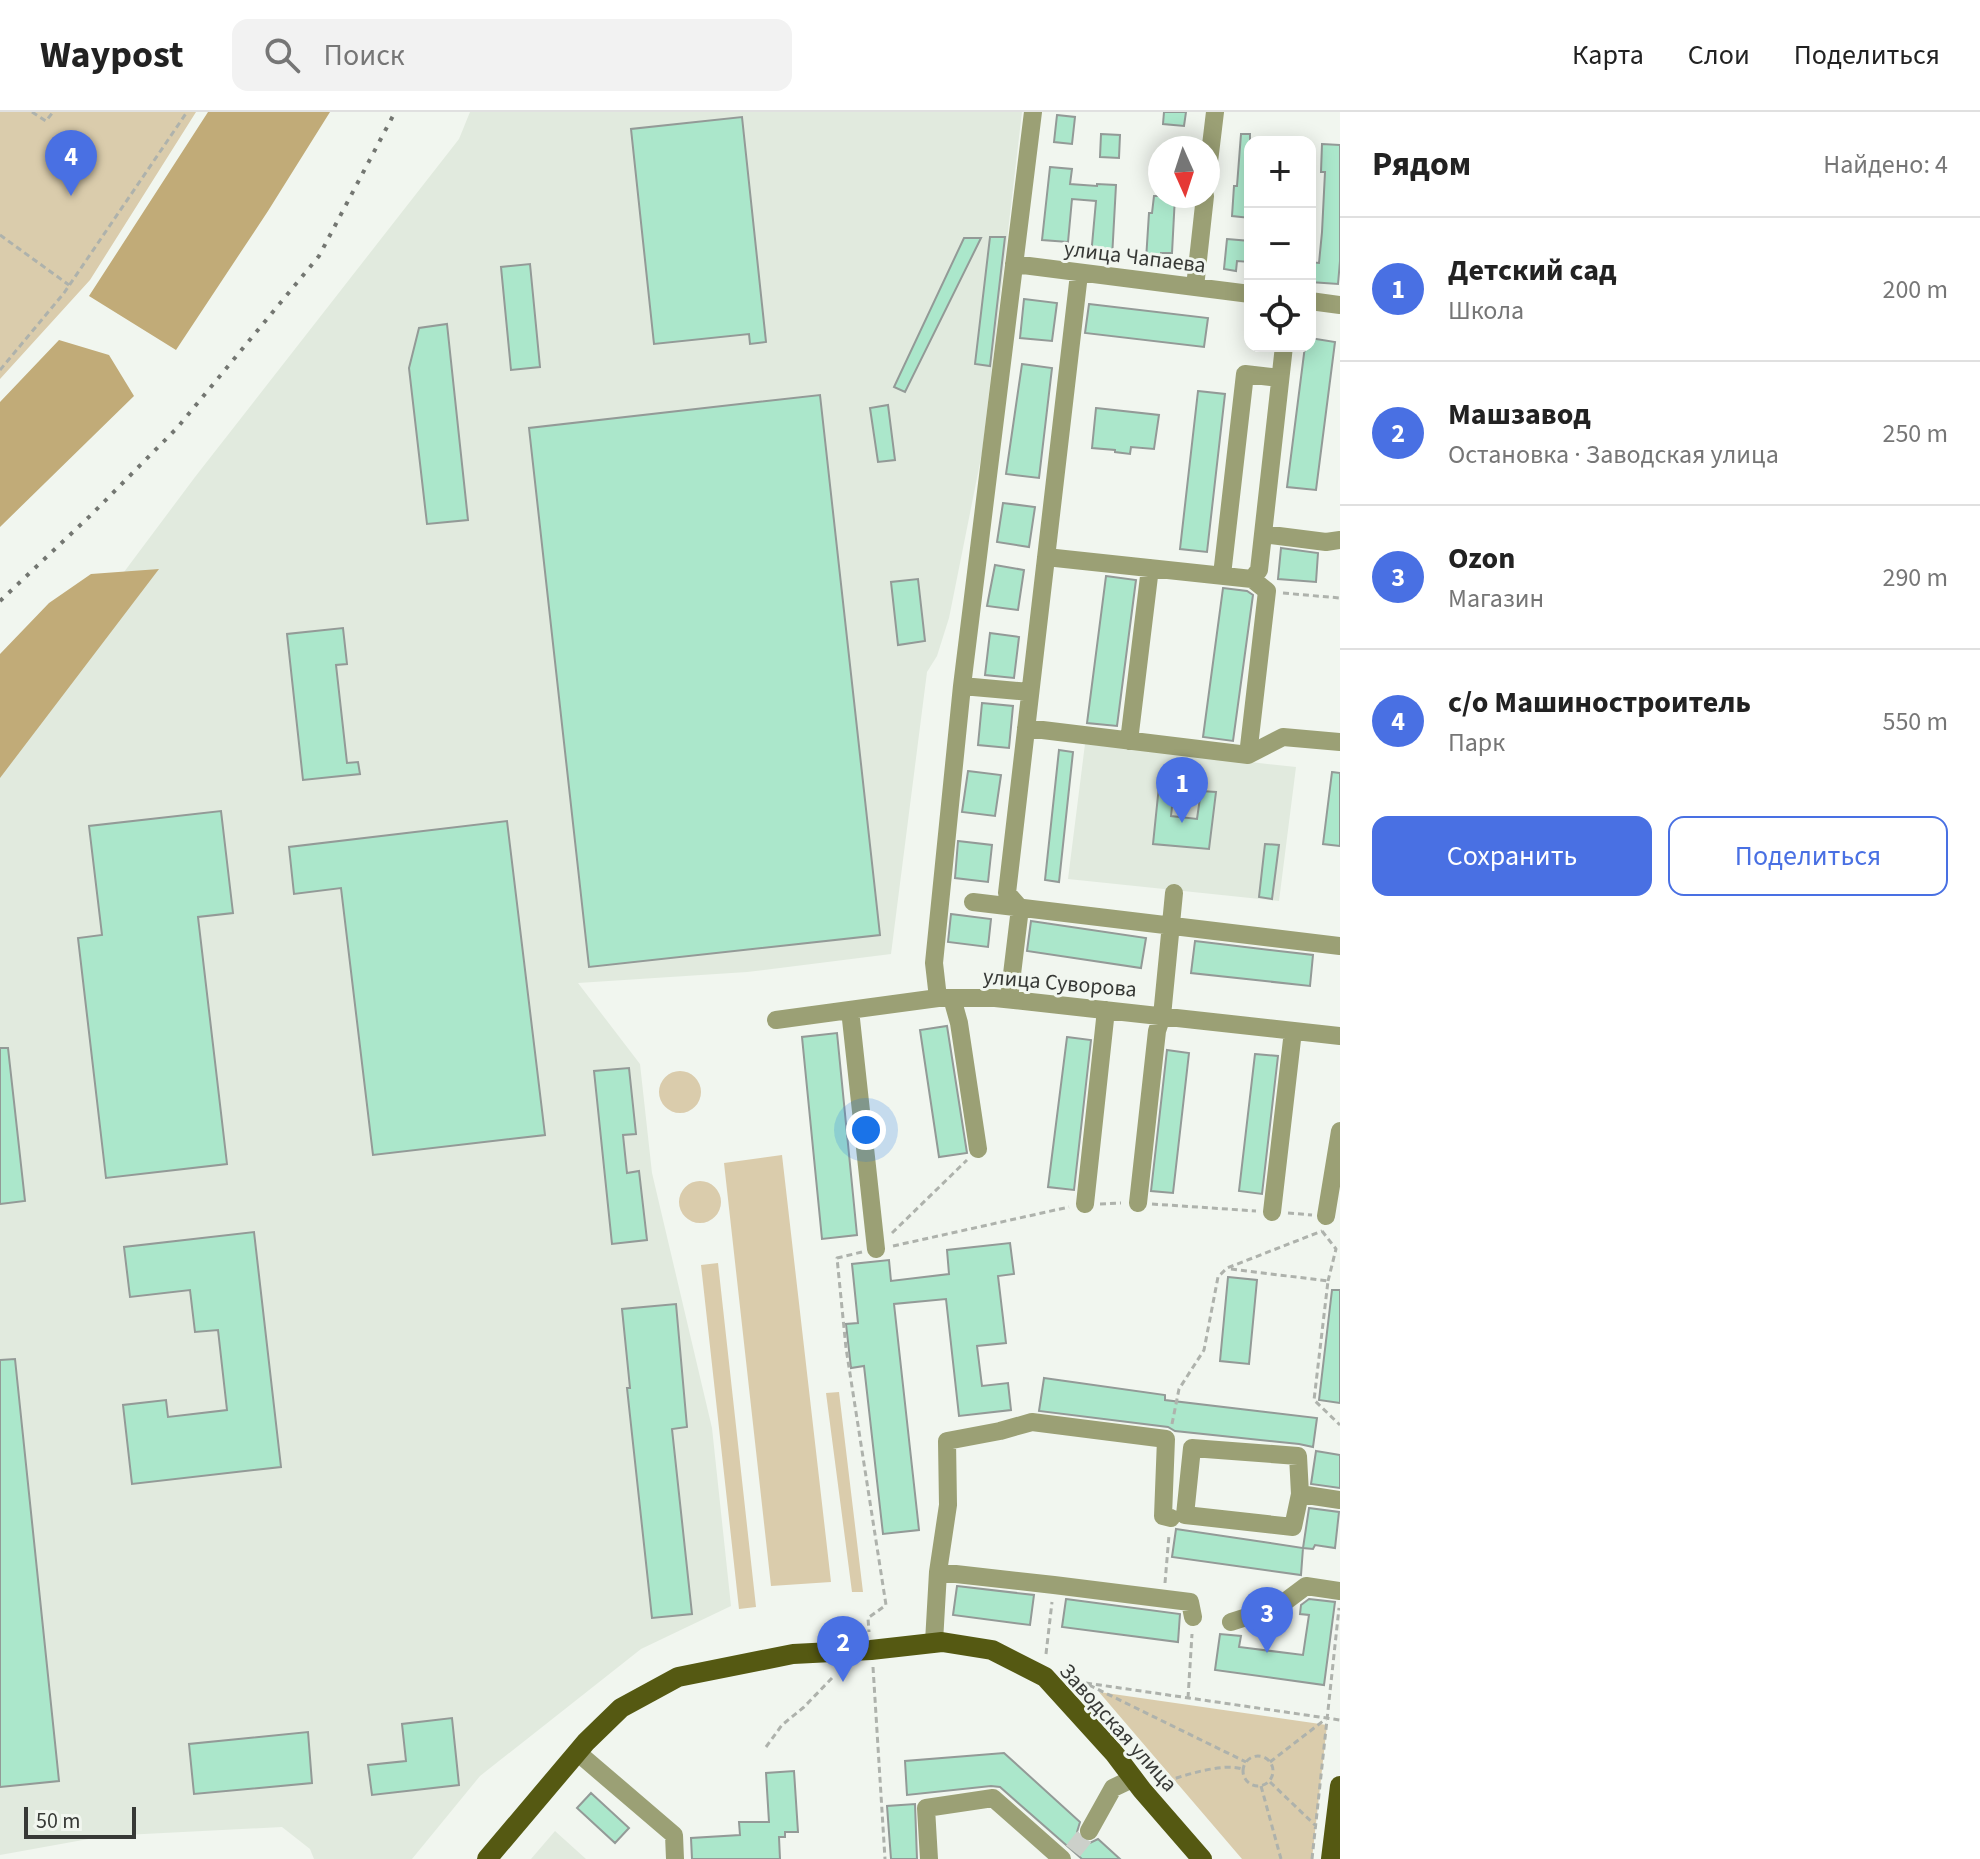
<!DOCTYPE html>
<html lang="ru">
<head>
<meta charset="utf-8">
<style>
  body { margin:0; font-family:"Source Sans 3",sans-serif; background:#f2f2f2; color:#222 }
  .controls { position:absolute; right:24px; top:24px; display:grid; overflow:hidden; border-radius:16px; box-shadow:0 4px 20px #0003 }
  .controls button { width:72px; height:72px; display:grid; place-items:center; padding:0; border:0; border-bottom:2px solid #e0e0e0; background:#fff; color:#222; font:40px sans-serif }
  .compass { position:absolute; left:1148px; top:24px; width:72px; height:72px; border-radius:50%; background:#fff; box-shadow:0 4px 20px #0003; rotate:177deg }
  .scale { position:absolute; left:24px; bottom:20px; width:112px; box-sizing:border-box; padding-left:8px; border:4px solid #373936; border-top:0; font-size:22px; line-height:28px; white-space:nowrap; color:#373936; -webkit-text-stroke:6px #f1f6ef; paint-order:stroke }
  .you { position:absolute; left:866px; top:1018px; width:28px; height:28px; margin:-20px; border:6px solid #fff; border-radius:50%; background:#1a73e8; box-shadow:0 0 0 12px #1a73e833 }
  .badge { display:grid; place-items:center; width:52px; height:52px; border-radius:50%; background:#4970e3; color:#fff; font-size:26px; font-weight:700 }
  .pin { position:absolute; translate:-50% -66px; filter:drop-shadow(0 2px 4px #0008) }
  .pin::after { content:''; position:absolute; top:42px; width:28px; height:24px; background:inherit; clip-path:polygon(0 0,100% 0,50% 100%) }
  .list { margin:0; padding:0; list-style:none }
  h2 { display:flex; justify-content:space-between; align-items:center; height:104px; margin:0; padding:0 32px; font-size:34px }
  h2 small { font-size:26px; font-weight:400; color:#767676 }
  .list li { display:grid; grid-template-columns:52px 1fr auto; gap:24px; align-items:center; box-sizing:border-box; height:144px; padding:0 32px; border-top:2px solid #e0e0e0 }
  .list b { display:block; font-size:30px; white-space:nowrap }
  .list p { margin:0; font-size:26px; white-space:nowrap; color:#767676 }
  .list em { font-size:26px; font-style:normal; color:#767676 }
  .actions { display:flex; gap:16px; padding:24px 32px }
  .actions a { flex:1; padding:18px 0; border:2px solid #4970e3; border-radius:16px; text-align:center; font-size:28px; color:#4970e3 }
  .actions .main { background:#4970e3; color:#fff }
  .icon { flex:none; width:44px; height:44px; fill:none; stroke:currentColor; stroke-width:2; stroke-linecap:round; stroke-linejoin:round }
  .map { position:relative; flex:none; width:1340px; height:1747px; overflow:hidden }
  header { display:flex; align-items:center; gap:48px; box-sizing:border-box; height:112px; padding:0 40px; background:#fff; border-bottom:2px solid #e0e0e0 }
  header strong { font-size:38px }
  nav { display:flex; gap:44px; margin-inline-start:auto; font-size:28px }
  .search { width:560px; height:72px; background:#f2f2f2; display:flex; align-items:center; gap:20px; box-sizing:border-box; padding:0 28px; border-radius:16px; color:#767676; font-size:30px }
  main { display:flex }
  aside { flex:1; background:#fff }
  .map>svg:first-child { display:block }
  .built { fill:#e1eade }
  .green { fill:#daccac }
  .forest { fill:#c1ab78 }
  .building { fill:#abe7cb; stroke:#939a97; stroke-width:2 }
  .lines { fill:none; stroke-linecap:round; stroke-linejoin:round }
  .minor-tunnel { stroke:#ccd0ca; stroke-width:18; stroke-dasharray:18 9; stroke-linecap:butt }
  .path { stroke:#aeb2ac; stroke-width:3; stroke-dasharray:6 4; stroke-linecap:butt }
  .minor { stroke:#9ba075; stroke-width:18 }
  .major { stroke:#555912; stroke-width:20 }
  .rail { stroke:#737671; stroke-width:4; stroke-dasharray:4 8; stroke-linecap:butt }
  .labels { text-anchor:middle; stroke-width:6; stroke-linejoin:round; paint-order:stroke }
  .street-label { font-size:22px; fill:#373936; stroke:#f1f6ef }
</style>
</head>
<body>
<header>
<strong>Waypost</strong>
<div class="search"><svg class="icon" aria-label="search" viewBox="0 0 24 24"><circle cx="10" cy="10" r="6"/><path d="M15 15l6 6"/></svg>Поиск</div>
<nav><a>Карта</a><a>Слои</a><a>Поделиться</a></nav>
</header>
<main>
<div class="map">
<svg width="1340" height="1747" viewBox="0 0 1340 1747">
  <rect width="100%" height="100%" fill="#f1f6ef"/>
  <!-- built -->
  <path class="built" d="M470,0H1022L982,341L949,506L937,544L927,560L891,842L747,860L578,871L640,952L652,1061L712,1316L731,1494L641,1537L480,1664L412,1747H314L310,1737L282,1715L105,1724L0,1743V626L195,365L459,27Z
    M1085,632L1296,655L1279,789L1068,767Z
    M555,1719L586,1747H531Z"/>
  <!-- green -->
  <path class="green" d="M0,0H196L90,168L0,267Z
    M659 980a21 21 0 1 1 42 0a21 21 0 1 1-42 0Z
    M782,1043L831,1470L771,1474L724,1051Z
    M679 1090a21 21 0 1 1 42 0a21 21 0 1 1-42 0Z
    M718,1151L756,1495L739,1497L701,1153Z
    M839,1280L863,1480H852L826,1281Z
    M1099,1580L1327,1613L1312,1747H1242Z"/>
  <!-- forest -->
  <path class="forest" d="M208,0H330L268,99L176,238L89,184Z
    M59,228L109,243L134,284L0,415V290Z
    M159,457L0,666V542L49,491L91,462Z"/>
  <!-- building -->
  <path class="building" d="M1164,0H1186L1184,14L1163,12Z
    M1057,3L1075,5L1072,32L1054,30Z
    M742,5L766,230L750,232L749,222L654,232L631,17Z
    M1101,22L1120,23L1119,46L1100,45Z
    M1241,22H1250V106L1232,104L1234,74H1237Z
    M1322,32L1340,33V149L1338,172L1310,170V150L1319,151L1322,120L1325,60H1321Z
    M1050,55L1072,57L1070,72L1097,74V72L1116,73L1112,146L1091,144L1096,89L1072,87L1068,130L1042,128Z
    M1154,84H1175L1172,141H1161V149L1146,148L1149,101H1152Z
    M990,125H1005L990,254L975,252Z
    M964,126H981L905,280L894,275Z
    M1227,127L1250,129V150L1237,149L1236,159L1224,157Z
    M530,152L540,255L511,258L501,155Z
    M1024,187L1057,191L1052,229L1020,226Z
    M1089,192L1208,206L1204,235L1085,221Z
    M447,212L468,408L427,412L409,256L419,216Z
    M1310,226L1335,230L1316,378L1287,375L1305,234H1310Z
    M1022,252L1052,256L1039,366L1006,362Z
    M1198,279L1225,282L1207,440L1180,437Z
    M820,283L880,823L589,855L529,316Z
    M888,293L895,348L878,350L870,296Z
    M1096,296L1159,303L1154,337L1131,335L1130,342L1115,340V338L1092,336Z
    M1003,391L1035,395L1029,435L997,430Z
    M1281,436L1318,441L1316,470L1278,467Z
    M995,453L1024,458L1018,498L987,494Z
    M1106,464L1136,468L1117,614L1087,611Z
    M918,467L925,529L898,533L891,470Z
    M1223,476L1247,479L1253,483L1233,629L1203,625Z
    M343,516L347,552L336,553L347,651L358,650L360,662L303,668L287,522Z
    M990,521L1019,525L1014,566L985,563Z
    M982,591L1013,594L1009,636L978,633Z
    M1059,638L1073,640L1059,770L1045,768Z
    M968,659L1001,663L995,704L962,700Z
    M1332,660L1340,661V734L1323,732Z
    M1159,674L1174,676L1171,704L1197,707L1201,679L1216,680L1209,737L1153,732Z
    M221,699L233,801L198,805L227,1052L106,1066L78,826L102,823L89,714Z
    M507,709L545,1023L373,1043L341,776L294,782L289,735Z
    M958,729L992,733L988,770L955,766Z
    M1265,732L1279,733L1272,787L1259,785Z
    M951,802L991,807L988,835L948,830Z
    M1031,809L1146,826L1141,856L1027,839Z
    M1195,829L1313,843L1310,874L1191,861Z
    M947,914L967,1041L939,1045L920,918Z
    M837,921L857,1123L822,1127L802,925Z
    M1067,925L1091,928L1074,1078L1048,1075Z
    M0,936H8L25,1089L0,1092Z
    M1167,938L1189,941L1173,1081L1151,1079Z
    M1255,942L1278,944L1262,1082L1239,1079Z
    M629,956L636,1022L623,1023L627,1061L639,1059L647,1128L612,1132L594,959Z
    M254,1120L281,1355L132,1372L123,1293L166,1288L168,1305L227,1298L218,1218L195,1220L190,1178L130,1185L124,1135Z
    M1010,1131L1014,1162L998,1164L1006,1231L977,1234L982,1274L1008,1271L1011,1298L959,1304L946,1187L894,1192L919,1418L883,1422L864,1254L851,1256L846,1212L858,1211L852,1152L889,1148L891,1169L949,1162L947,1138Z
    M1228,1165L1257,1168L1249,1252L1220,1249Z
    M1332,1178H1340V1291L1319,1288Z
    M676,1192L687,1315L672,1317L692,1502L652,1506L627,1276H630L622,1197Z
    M15,1247L59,1669L0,1675V1248Z
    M1044,1266L1165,1283V1288L1317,1306L1313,1335L1299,1332L1175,1319L1168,1315L1039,1299Z
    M1316,1339L1340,1343V1376L1311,1372Z
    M1309,1396L1339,1400L1335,1436L1315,1433L1313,1437L1303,1436Z
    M1176,1417L1303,1436L1301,1463L1172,1445Z
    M957,1474L1034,1483L1030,1513L953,1503Z
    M1066,1487L1180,1502L1178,1530L1062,1515Z
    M1309,1487L1335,1490L1324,1573L1215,1558L1220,1522L1241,1524L1239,1535L1303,1543L1309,1503L1300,1502L1301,1493Z
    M452,1606L459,1673L372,1683L368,1653L406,1649L402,1612Z
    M308,1620L312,1671L194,1682L189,1632Z
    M1004,1641L1080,1710L1077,1720L1083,1729L1090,1731L1098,1727L1120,1747H1082L1000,1675L991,1674L907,1683L905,1649Z
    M794,1659L798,1720H785V1725H779L780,1747H692L691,1726L740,1723L739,1710H769L766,1661Z
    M591,1681L629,1716L615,1731L577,1696Z
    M915,1692L917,1747H891L887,1694Z"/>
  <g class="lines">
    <!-- minor-tunnel -->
    <path class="minor-tunnel" d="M1073,1739L1089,1719"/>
    <!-- path -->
    <path class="path" d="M32,0L46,9L53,0
      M0,123L69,173
      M0,258L64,181L187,0
      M1283,481L1340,486
      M1100,1092L1121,1091
      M1152,1092L1256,1099
      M1288,1101L1312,1103
      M1322,1119L1336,1137L1328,1169
      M892,1121L967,1048
      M893,1134L1069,1095
      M862,1140L837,1146L846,1236L886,1493L868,1506L869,1520
      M1231,1157L1328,1169L1314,1288L1340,1313
      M1172,1312L1179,1277L1204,1238L1218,1165L1227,1156L1322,1119
      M1165,1471L1169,1423
      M1046,1542L1052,1490
      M873,1555L885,1747
      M1086,1571L1340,1608
      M1089,1573L1246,1650
      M1188,1586L1192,1522
      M766,1635L782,1613L804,1595L832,1566
      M1243 1659a15 15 0 1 1 30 0a15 15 0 1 1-30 0Z
      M1270,1650L1327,1606
      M1270,1670L1316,1714
      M1157,1673C1177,1665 1223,1650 1242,1657
      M1261,1674L1281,1747
      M1312,1747L1339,1496"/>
    <!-- minor -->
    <path class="minor" d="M1208,58L1215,0
      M1014,152L1250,182
      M1195,175L1205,84
      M1310,189L1340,193
      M1263,422L1326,430L1340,428
      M1046,445L1252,467L1267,479L1248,643
      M1222,463L1245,262L1280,266
      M1252,467L1259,458L1284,234
      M962,574L1030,580
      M1026,616L1248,643L1283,625L1340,630
      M1129,629L1150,456
      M973,790L1340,834
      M938,886L934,851L962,574L1033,0
      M952,886L959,911L978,1037
      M1009,887L1020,796L1007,781L1079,162
      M850,898L876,1137
      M776,908L938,886H995L1340,924
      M1138,1091L1157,919L1162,904L1174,781
      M1085,1092L1106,898
      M1272,1100L1293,919
      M1326,1104L1340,1019
      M1192,1336L1298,1344L1300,1382L1293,1415L1185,1403Z
      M1300,1382L1340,1388
      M938,1460L948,1393L947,1329L1000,1319L1032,1310L1166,1327L1163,1404L1171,1406
      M1231,1510L1278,1495L1306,1474L1340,1479
      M934,1530L938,1460L1054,1473L1190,1490L1193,1505
      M577,1640L674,1723L675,1747
      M1089,1719L1113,1676L1134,1666
      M929,1747L926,1696L993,1686L1062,1747"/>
    <!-- major -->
    <path class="major" d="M487,1747L586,1630L621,1596L678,1565L793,1542L871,1538L942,1530L992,1538L1045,1565L1114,1641L1142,1678L1202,1747
      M1331,1747L1340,1674"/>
    <!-- rail -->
    <path class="rail" d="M0,489L91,403L177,316L319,144L395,0"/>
  </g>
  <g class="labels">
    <!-- street labels -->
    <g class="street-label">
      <text transform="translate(1135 144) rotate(7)" y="8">улица Чапаева</text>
      <text transform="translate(1060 870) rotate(5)" y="8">улица Суворова</text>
      <text transform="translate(1119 1615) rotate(48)" y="8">Заводская улица</text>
    </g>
  </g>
</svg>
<div class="controls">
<button>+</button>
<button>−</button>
<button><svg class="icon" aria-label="locate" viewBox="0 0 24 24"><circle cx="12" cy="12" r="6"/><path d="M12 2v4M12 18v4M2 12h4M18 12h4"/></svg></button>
</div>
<svg class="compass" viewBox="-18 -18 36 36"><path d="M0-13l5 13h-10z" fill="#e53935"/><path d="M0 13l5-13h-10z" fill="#767676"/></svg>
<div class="scale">50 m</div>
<div class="you"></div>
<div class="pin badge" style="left:1182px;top:711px">1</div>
<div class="pin badge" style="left:843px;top:1570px">2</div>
<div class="pin badge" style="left:1267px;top:1541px">3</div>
<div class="pin badge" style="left:71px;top:84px">4</div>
</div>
<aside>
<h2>Рядом<small>Найдено: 4</small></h2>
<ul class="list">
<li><span class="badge">1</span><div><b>Детский сад</b><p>Школа</p></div><em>200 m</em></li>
<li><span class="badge">2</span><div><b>Машзавод</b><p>Остановка · Заводская улица</p></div><em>250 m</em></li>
<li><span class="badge">3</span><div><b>Ozon</b><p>Магазин</p></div><em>290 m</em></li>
<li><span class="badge">4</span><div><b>с/о Машиностроитель</b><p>Парк</p></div><em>550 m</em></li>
</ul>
<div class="actions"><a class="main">Сохранить</a><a>Поделиться</a></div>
</aside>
</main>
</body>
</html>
